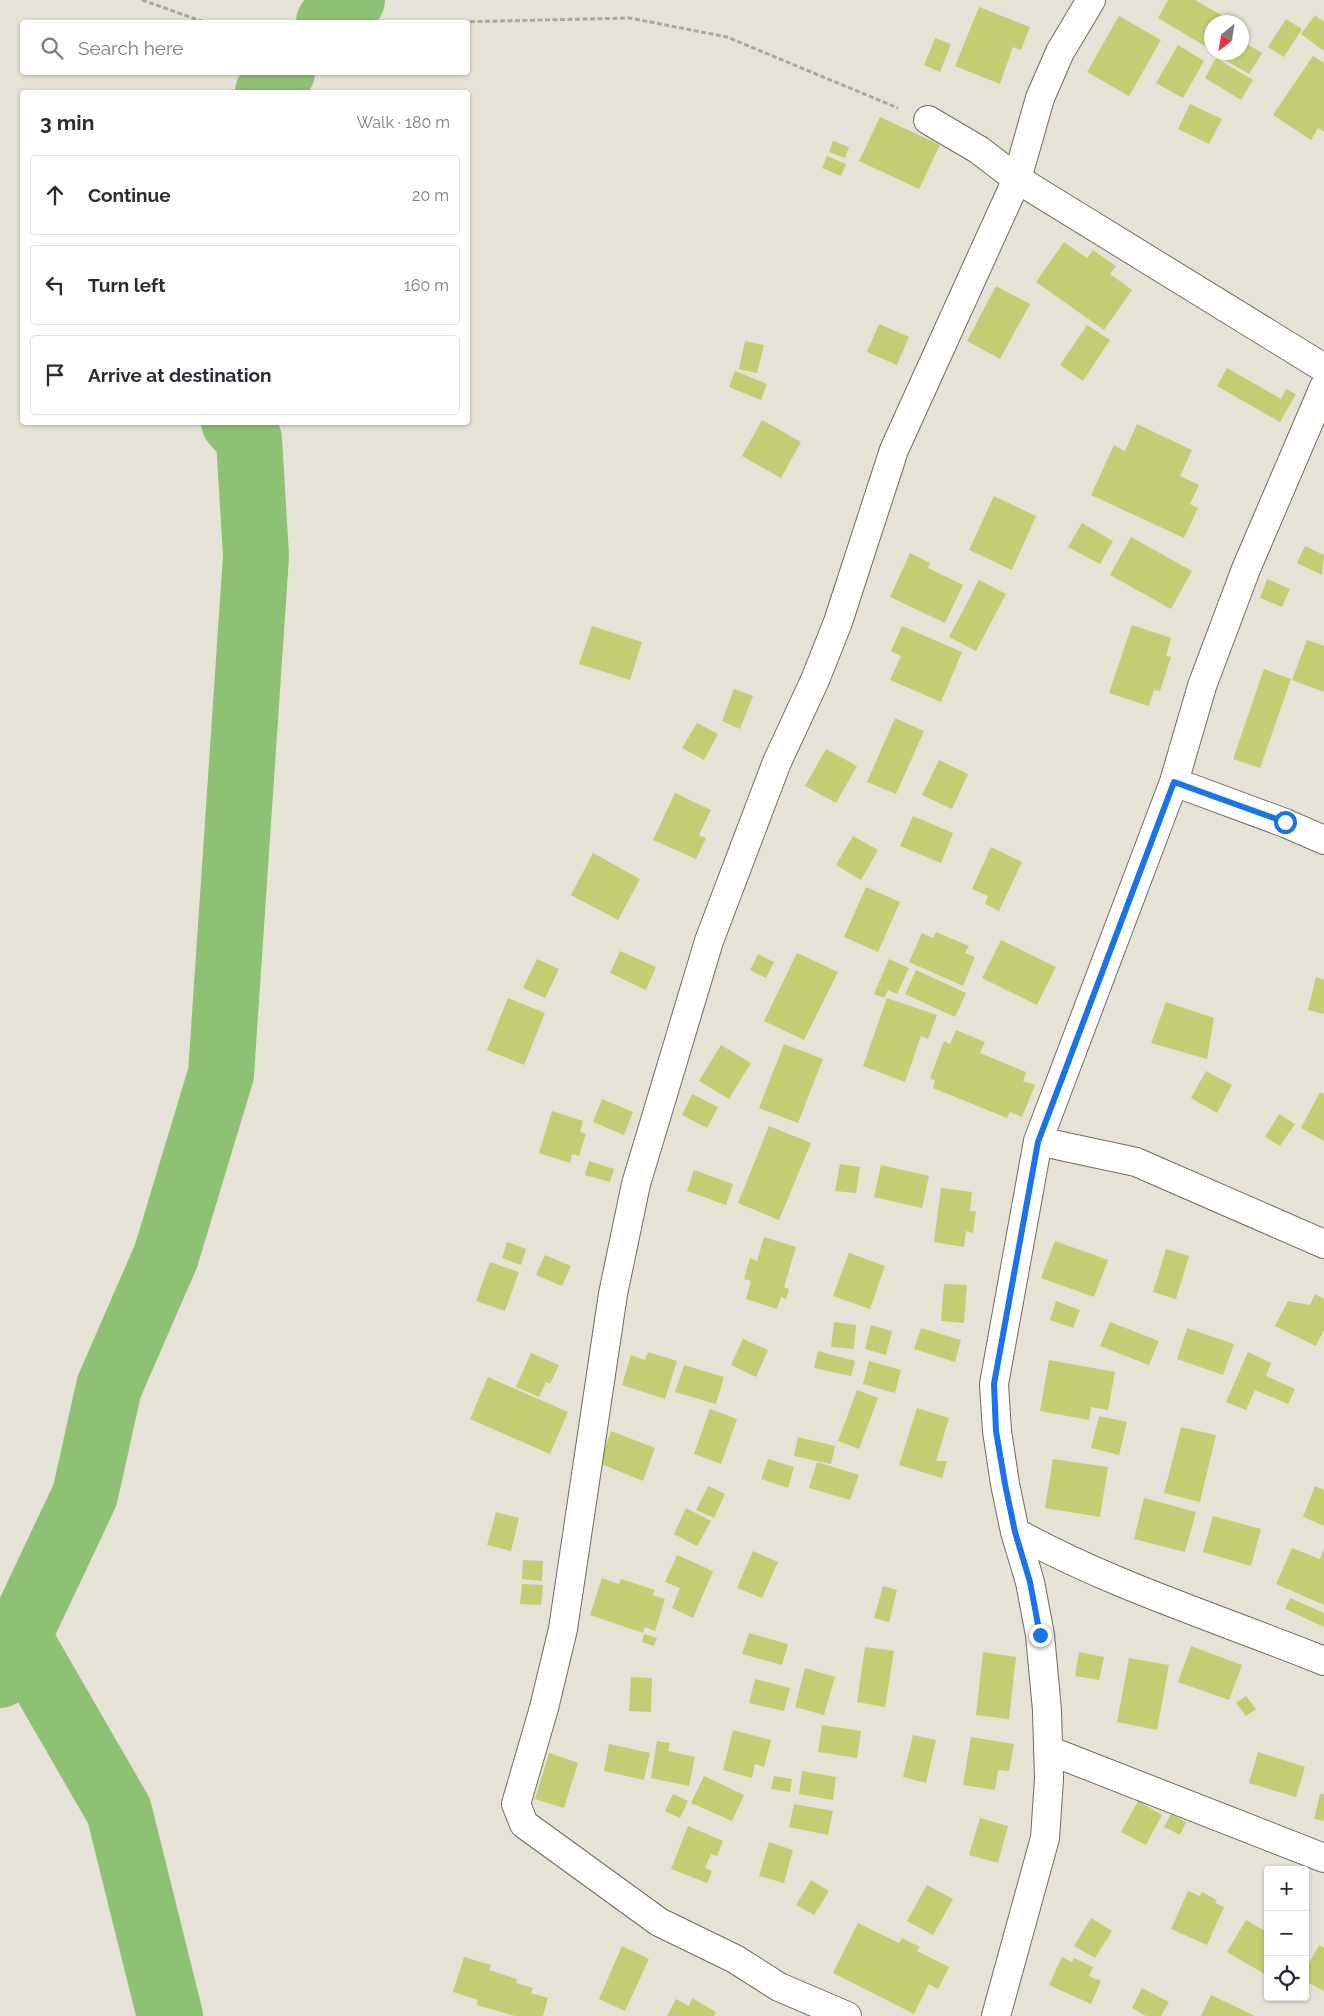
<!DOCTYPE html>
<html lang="en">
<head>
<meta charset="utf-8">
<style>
  body { margin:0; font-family:Raleway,sans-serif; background:#f7f7f7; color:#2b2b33 }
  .controls { position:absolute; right:15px; bottom:15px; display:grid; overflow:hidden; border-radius:5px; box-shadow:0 1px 4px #0004 }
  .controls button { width:45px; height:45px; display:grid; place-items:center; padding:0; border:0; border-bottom:1px solid #e1e1e2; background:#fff; color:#2b2b33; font:25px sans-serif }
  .compass { position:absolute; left:1204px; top:15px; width:45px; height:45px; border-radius:50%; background:#fff; box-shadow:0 1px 4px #0004; rotate:210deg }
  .stop { position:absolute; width:15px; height:15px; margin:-11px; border:4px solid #1a73e8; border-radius:50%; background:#fff }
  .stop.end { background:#1a73e8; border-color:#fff; box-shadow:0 1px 5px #0008 }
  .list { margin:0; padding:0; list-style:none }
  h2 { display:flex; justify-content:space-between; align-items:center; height:65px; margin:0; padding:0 20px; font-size:21px }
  h2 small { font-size:16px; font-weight:400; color:#7c7c81 }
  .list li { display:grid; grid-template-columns:32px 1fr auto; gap:15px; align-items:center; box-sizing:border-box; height:80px; margin:0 10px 10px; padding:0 10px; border:1px solid #e1e1e2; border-radius:5px }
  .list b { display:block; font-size:19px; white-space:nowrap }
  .list em { font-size:16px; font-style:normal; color:#7c7c81 }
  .icon { flex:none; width:28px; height:28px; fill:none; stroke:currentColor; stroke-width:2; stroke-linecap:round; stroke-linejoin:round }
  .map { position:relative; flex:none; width:1324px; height:2016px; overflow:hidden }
  .search { position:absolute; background:#fff; box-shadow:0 1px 4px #0004; left:20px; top:20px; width:450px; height:55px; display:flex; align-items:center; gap:12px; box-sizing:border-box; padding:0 18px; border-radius:5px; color:#7c7c81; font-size:19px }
  .panel { position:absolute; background:#fff; box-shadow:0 1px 4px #0004; left:20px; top:90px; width:450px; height:335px; border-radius:5px }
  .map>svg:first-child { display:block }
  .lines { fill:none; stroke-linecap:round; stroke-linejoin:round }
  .river { stroke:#8fc175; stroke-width:66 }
  .building { fill:#c3cd73 }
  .minor-casing { stroke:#6f6c61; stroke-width:30 }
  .path { stroke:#aaa89d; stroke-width:3; stroke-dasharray:5 2.5; stroke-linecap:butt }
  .minor { stroke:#fff; stroke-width:28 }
  .route { stroke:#1a73e8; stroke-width:6 }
</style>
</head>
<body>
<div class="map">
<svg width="1324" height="2016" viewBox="0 0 1324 2016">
  <rect width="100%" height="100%" fill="#e6e3d6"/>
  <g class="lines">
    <!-- river -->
    <path class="river" d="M329,22L352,0
      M268,92L282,72
      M18,1636L119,1811L170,2016
      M0,1675L85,1495L109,1387L166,1256L221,1074L256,556L249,439L234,422"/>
  </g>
  <!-- building -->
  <path class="building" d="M1168,0H1195L1223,16L1219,22H1212V35L1205,46L1158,18Z
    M979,7L1030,27L1021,50L1013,47L1000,84L955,66Z
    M1315,15L1324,22V51L1301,34Z
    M1119,16L1161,40L1129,96L1087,72Z
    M1286,19L1302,29L1284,57L1268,47Z
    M935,38L951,44L940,72L924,65Z
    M1242,41L1262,53L1249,74L1216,55L1217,52H1242Z
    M1178,45L1204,61L1183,98L1156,83Z
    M1313,56L1324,63V132L1318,128L1311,140L1273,115Z
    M1216,58L1253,80L1241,100L1205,78Z
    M1190,104L1222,119L1209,144L1178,129Z
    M880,117L940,145L919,189L859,161Z
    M833,141L849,147L845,158L829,152Z
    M827,156L846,164L841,176L822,168Z
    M1064,242L1087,258L1093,250L1116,266L1110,274L1132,290L1104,330L1036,282Z
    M996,286L1030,304L1000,359L967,341Z
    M879,324L909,337L897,365L867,352Z
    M1087,325L1110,340L1083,381L1060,365Z
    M745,341L764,345L757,373L739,369Z
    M1227,368L1281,399L1286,389L1296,394L1280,422L1217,386Z
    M735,371L767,384L761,400L729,387Z
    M762,420L801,442L781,478L742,456Z
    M1137,424L1192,450L1180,476L1199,485L1190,504L1198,508L1184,538L1091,495L1114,445L1125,451Z
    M994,496L1036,516L1012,570L969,550Z
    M1082,523L1113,541L1100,564L1068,547Z
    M1131,537L1192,571L1171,609L1110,575Z
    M1305,546L1324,555L1322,575L1297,563Z
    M910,553L930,563L928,568L963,585L945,623L890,597Z
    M1267,579L1290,589L1282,607L1260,598Z
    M979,580L1006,594L976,651L949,637Z
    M1132,625L1171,638L1166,656L1171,657L1160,691L1154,690L1149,706L1109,693Z
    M592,626L642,642L630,680L579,664Z
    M902,626L962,652L941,702L890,680L901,656L891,651Z
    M1307,640L1324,646V692L1292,680Z
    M1264,669L1291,679L1260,768L1233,759Z
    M734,689L753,696L740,729L722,721Z
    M895,718L924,731L896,794L867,782Z
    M697,723L718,734L704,760L682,748Z
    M826,749L857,766L836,803L805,786Z
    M939,760L968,774L952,809L922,795Z
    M675,793L711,810L699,835L706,838L696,859L653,840Z
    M913,816L953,833L941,863L900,846Z
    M853,836L878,850L861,880L836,865Z
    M991,847L1022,862L999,911L985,904L988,896L972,889Z
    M593,853L640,879L618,920L571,895Z
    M866,887L900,902L878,952L844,937Z
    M936,932L969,946L965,953L975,957L963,986L909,962L922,933L933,938Z
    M1001,940L1056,967L1037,1005L982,978Z
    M620,951L656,967L646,990L610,973Z
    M797,953L838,972L804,1040L764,1021Z
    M758,954L774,962L766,978L750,970Z
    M537,959L559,969L545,998L523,988Z
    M889,959L909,968L897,994L888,990L884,998L874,994Z
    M916,970L966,993L955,1017L905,994Z
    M1316,977L1324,980V1014L1308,1010Z
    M508,998L545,1013L524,1065L487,1050Z
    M887,998L937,1015L928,1039L921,1036L905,1082L863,1066Z
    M1166,1002L1214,1018L1207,1059L1151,1043Z
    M956,1030L985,1042L980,1053L1026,1072L1023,1081L1035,1085L1022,1117L1010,1112L1007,1118L933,1088L935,1081L930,1078L944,1041L950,1044Z
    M784,1044L823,1059L798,1123L759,1108Z
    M721,1045L751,1063L729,1099L699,1081Z
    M1206,1071L1232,1085L1217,1113L1191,1098Z
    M1320,1092L1324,1094V1141L1301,1128Z
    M692,1094L718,1107L707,1128L682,1115Z
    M602,1099L633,1112L624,1135L593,1122Z
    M552,1111L583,1121L580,1132L586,1134L579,1156L572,1154L570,1163L539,1153Z
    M1279,1114L1295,1124L1280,1146L1265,1137Z
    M769,1126L811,1143L779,1220L738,1203Z
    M589,1161L614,1169L610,1182L585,1175Z
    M840,1164L860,1167L856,1193L835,1191Z
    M881,1165L929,1176L922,1208L874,1197Z
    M694,1170L733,1184L726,1205L687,1191Z
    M941,1188L972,1192L970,1211H976L973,1233L966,1231L964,1247L934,1242Z
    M764,1237L796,1247L784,1287L789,1289L786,1299L781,1297L777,1309L746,1299L751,1281L744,1279L750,1258L757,1261Z
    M1055,1241L1108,1260L1094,1297L1041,1278Z
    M507,1242L526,1249L521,1265L502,1258Z
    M1166,1249L1189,1256L1176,1299L1153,1292Z
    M849,1253L885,1266L870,1309L833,1296Z
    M545,1255L571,1266L562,1286L536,1275Z
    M490,1262L519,1272L505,1311L476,1301Z
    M944,1284L967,1285L964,1323L941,1321Z
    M1315,1294L1324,1299V1330L1316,1346L1275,1326L1288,1301L1310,1305Z
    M1056,1301L1080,1310L1073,1328L1050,1320Z
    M834,1322L856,1325L854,1349L831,1347Z
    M1110,1322L1159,1341L1149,1365L1100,1346Z
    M871,1325L892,1331L886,1355L865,1349Z
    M921,1328L961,1340L955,1362L914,1349Z
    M1187,1328L1234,1344L1223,1375L1177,1359Z
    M743,1339L768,1350L756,1377L731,1365Z
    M818,1351L855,1361L851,1376L814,1368Z
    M648,1352L677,1361L665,1399L622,1385L631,1355L645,1360Z
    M1248,1352L1271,1363L1266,1376L1295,1389L1288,1404L1255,1390L1246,1410L1226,1402Z
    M531,1353L559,1365L550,1384L546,1382L539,1397L516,1387Z
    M1049,1360L1115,1372L1108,1410L1091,1407L1089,1420L1040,1411Z
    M869,1361L901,1370L895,1393L863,1384Z
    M684,1365L724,1377L716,1404L675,1392Z
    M488,1377L568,1412L550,1454L470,1419Z
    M857,1390L878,1398L859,1449L838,1441Z
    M917,1408L949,1418L936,1461H947L942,1478L899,1465Z
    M710,1409L737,1419L721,1464L694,1454Z
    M1099,1416L1127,1422L1119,1455L1091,1448Z
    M1181,1427L1216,1435L1200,1502L1164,1493Z
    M611,1431L655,1448L643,1481L599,1463Z
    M798,1437L835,1446L831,1464L794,1456Z
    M768,1459L794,1467L788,1488L761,1479Z
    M1053,1459L1108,1467L1100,1517L1045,1508Z
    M817,1462L859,1475L850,1500L809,1488Z
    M708,1486L725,1494L714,1518L696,1510Z
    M1315,1486L1324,1490V1526L1303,1517Z
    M1144,1498L1196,1512L1185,1552L1134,1539Z
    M686,1508L711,1521L697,1546L674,1534Z
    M496,1512L519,1518L511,1551L487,1545Z
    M1213,1516L1261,1529L1251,1566L1203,1552Z
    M1292,1548L1320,1559L1324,1549V1605L1276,1584Z
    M753,1551L778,1562L762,1598L737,1588Z
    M677,1555L713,1571L693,1618L672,1608L680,1588L665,1582Z
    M523,1560L543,1561L542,1581L522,1579Z
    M602,1578L619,1584L621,1579L655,1590L653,1595L665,1599L655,1631L645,1627L643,1633L590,1615Z
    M522,1584L543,1585L541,1605L520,1604Z
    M883,1586L897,1590L889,1622L874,1618Z
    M1290,1598L1324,1613V1627L1285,1609Z
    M749,1633L788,1644L782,1665L742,1654Z
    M644,1634L657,1638L654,1646L642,1642Z
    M1191,1646L1242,1665L1229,1700L1178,1682Z
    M865,1647L894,1651L885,1707L857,1702Z
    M983,1652L1016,1657L1009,1719L976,1715Z
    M1079,1652L1104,1657L1099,1680L1075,1676Z
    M1129,1658L1169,1665L1157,1730L1117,1722Z
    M805,1668L835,1677L824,1715L795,1707Z
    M631,1677L652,1678L651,1712L629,1711Z
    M755,1679L790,1688L784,1711L749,1703Z
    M1246,1696L1256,1709L1246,1716L1236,1703Z
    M822,1725L861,1731L857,1758L818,1752Z
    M733,1730L771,1740L764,1767L755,1764L752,1778L723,1770Z
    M913,1735L936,1740L926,1783L903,1777Z
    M971,1737L1014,1744L1009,1771L998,1770L995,1790L963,1785Z
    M657,1741L670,1743L668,1751L695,1757L689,1786L651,1778Z
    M609,1744L650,1753L644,1780L604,1771Z
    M1258,1752L1305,1767L1296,1797L1249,1783Z
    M549,1753L578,1763L564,1808L535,1799Z
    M802,1771L836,1777L833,1800L799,1794Z
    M704,1776L744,1795L732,1821L691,1803Z
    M774,1776L792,1779L790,1792L771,1789Z
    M673,1794L688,1801L680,1818L665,1811Z
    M1320,1794H1324V1821L1314,1819Z
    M1138,1801L1162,1815L1146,1845L1121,1832Z
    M794,1804L833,1811L828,1835L789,1827Z
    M1171,1814L1186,1822L1180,1835L1164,1827Z
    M980,1818L1008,1826L998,1863L969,1855Z
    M688,1826L723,1841L717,1856L711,1854L705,1868L712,1871L707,1883L671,1869Z
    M769,1842L793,1850L784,1883L759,1876Z
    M811,1880L829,1891L814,1915L796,1905Z
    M927,1885L953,1899L933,1935L907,1921Z
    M1188,1891L1200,1896L1202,1892L1217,1900L1215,1903L1224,1907L1207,1945L1171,1929Z
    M1091,1918L1112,1931L1095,1958L1074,1946Z
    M1246,1920L1268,1933V1976L1227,1952Z
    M858,1923L899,1943L902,1938L920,1947L917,1951L949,1967L938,1989L929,1984L914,2014L833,1973Z
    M1319,1945L1324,1948V1991L1305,1981V1970Z
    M622,1946L649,1959L625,2011L599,1999Z
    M464,1957L491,1965L489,1970L517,1979L516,1983L533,1988L531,1993L548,1998L543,2016H515L477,2005L478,2000L453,1992Z
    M1062,1957L1072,1962L1074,1958L1093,1967L1089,1976L1101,1981L1091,2004L1049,1985Z
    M1142,1988L1169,2002L1161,2016H1146L1132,2008Z
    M1211,1995L1255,2016H1201Z
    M692,1998L716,2012L714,2016H667L676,1999L689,2006Z"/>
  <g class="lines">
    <!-- minor casing -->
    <g class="minor-casing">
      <path id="minor" d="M928,120L979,150L1017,179L1324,368
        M1174,782L1285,823L1324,840
        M1038,1141L1136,1162L1324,1244
        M1015,1532C1113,1586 1220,1619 1324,1661
        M1048,1750L1324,1858
        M847,2016L779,1987L735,1959L659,1922L524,1824L516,1804L544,1708L563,1629L613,1294L636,1184L709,941L777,762L815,680L838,622L894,450L1017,179L1040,98L1060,52L1091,0
        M996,2016L1045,1838L1049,1779L1047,1710L1040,1635L1030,1582L1015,1532L1005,1484L997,1431L994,1384L1038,1141L1174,782L1202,686L1246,569L1324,387"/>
    </g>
    <!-- path -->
    <path class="path" d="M142,0L204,22
      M455,22L630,18L727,37L898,108"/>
    <!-- minor -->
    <use href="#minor" class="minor"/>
  </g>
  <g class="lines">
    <!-- route -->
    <path class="route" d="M1040,1635L1030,1582L1015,1532L1005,1484L996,1431L994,1384L1038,1142L1174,782L1285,822"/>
  </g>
</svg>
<div class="controls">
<button>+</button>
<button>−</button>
<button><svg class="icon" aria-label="locate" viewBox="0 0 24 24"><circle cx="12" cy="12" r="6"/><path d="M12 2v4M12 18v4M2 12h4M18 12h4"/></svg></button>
</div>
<svg class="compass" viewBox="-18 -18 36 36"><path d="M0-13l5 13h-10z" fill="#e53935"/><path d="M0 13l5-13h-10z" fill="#7c7c81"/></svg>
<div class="stop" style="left:1285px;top:822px"></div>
<div class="stop end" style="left:1040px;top:1635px"></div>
<div class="search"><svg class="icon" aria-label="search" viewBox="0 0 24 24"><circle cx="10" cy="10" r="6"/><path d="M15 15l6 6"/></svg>Search here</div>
<section class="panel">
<h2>3 min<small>Walk · 180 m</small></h2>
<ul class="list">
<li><svg class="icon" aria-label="ahead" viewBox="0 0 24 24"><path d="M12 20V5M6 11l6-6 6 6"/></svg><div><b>Continue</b></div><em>20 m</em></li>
<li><svg class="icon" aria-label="left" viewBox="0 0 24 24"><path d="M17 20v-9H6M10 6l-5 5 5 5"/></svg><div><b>Turn left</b></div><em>160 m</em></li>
<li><svg class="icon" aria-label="arrive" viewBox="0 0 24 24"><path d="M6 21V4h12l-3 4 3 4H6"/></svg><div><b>Arrive at destination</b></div></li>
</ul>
</section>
</div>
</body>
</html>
